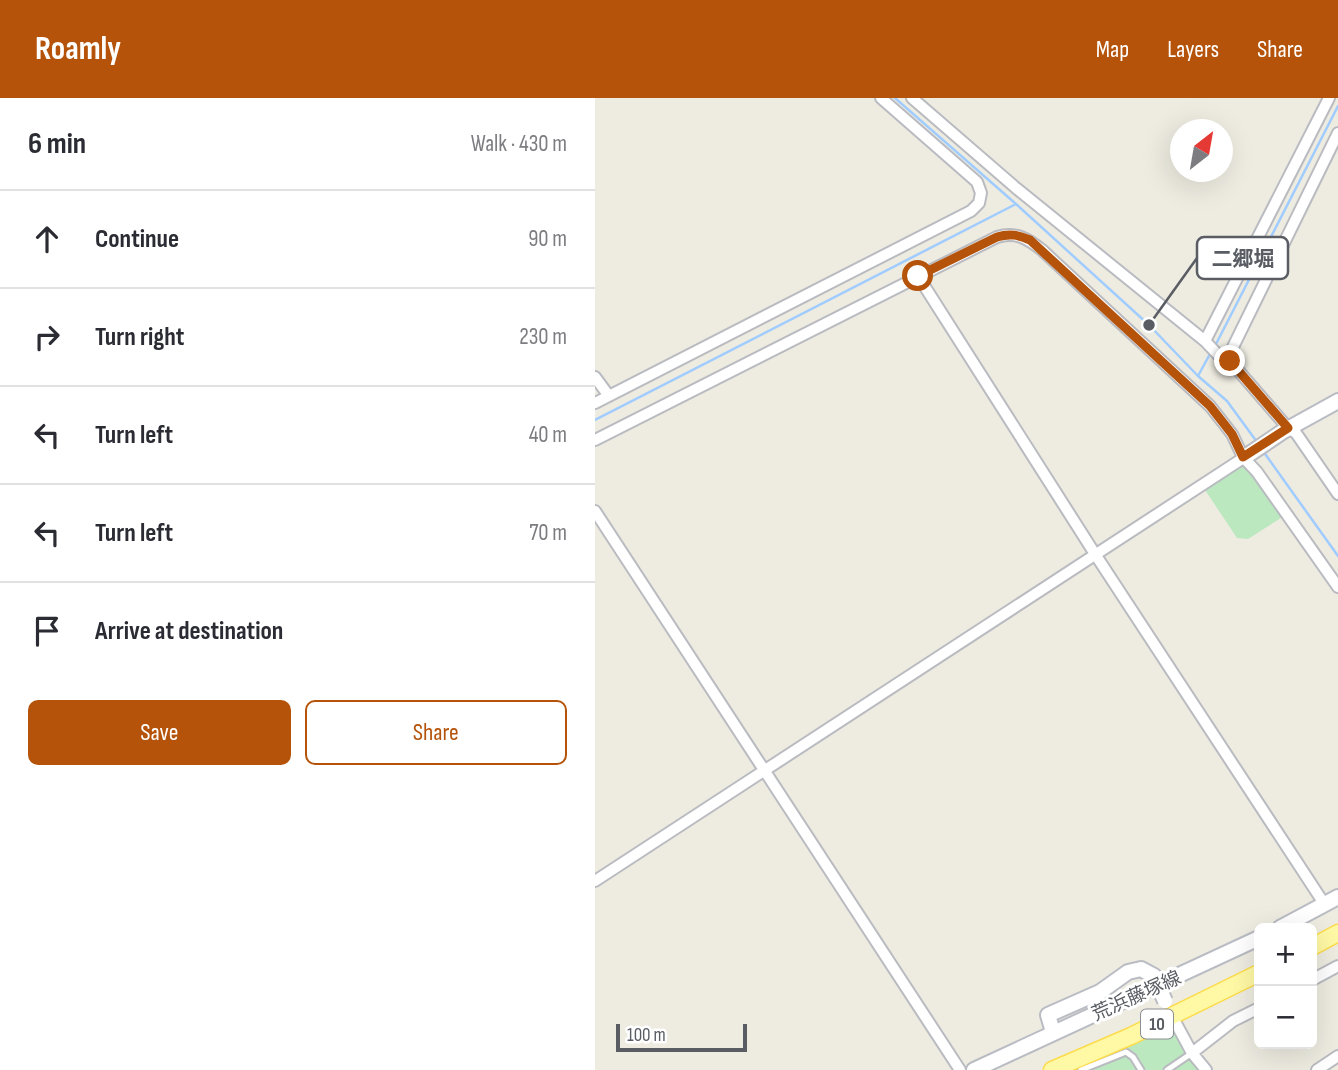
<!DOCTYPE html>
<html lang="en">
<head>
<meta charset="utf-8">
<style>
  body { margin:0; font-family:"Sofia Sans Condensed","Noto Sans JP",sans-serif; background:#f2f2f3; color:#2b2b33 }
  .controls { position:absolute; right:21px; bottom:21px; display:grid; overflow:hidden; border-radius:10px; box-shadow:0 7px 28px #0002 }
  .controls button { width:63px; height:63px; display:grid; place-items:center; padding:0; border:0; border-bottom:2px solid #e1e1e2; background:#fff; color:#2b2b33; font:35px sans-serif }
  .compass { position:absolute; left:575px; top:21px; width:63px; height:63px; border-radius:50%; background:#fff; box-shadow:0 7px 28px #0002; rotate:31deg }
  .scale { position:absolute; left:21px; bottom:18px; width:131px; box-sizing:border-box; padding-left:7px; border:4px solid #595d63; border-top:0; font-size:19px; line-height:24px; white-space:nowrap; color:#595d63; -webkit-text-stroke:5px #fff; paint-order:stroke }
  .stop { position:absolute; width:21px; height:21px; margin:-16px; border:5px solid #b45309; border-radius:50%; background:#fff }
  .stop.end { background:#b45309; border-color:#fff; box-shadow:0 2px 7px #0008 }
  .list { margin:0; padding:0; list-style:none }
  h2 { display:flex; justify-content:space-between; align-items:center; height:91px; margin:0; padding:0 28px; font-size:30px }
  h2 small { font-size:23px; font-weight:400; color:#7c7c81 }
  .list li { display:grid; grid-template-columns:46px 1fr auto; gap:21px; align-items:center; box-sizing:border-box; height:98px; padding:0 28px; border-top:2px solid #e1e1e2 }
  .list b { display:block; font-size:26px; white-space:nowrap }
  .list em { font-size:23px; font-style:normal; color:#7c7c81 }
  .actions { display:flex; gap:14px; padding:21px 28px }
  .actions a { flex:1; padding:16px 0; border:2px solid #b45309; border-radius:10px; text-align:center; font-size:24px; color:#b45309 }
  .actions .main { background:#b45309; color:#fff }
  .icon { flex:none; width:38px; height:38px; fill:none; stroke:currentColor; stroke-width:2; stroke-linecap:round; stroke-linejoin:round }
  .map { position:relative; flex:none; width:743px; height:972px; overflow:hidden }
  header { display:flex; align-items:center; gap:42px; box-sizing:border-box; height:98px; padding:0 35px; background:#b45309; color:#fff }
  header strong { font-size:33px }
  nav { display:flex; gap:38px; margin-inline-start:auto; font-size:24px }
  main { display:flex }
  aside { flex:1; background:#fff }
  .map>svg:first-child { display:block }
  .green { fill:#bbe8bf }
  .lines { fill:none; stroke-linecap:round; stroke-linejoin:round }
  .stream { stroke:#a0ccff; stroke-width:2.5 }
  .lane-casing { stroke:#b9bbc1; stroke-width:9 }
  .street-casing { stroke:#b9bbc1; stroke-width:14 }
  .secondary-casing { stroke:#babcc4; stroke-width:18 }
  .primary-casing { stroke:#fcdc4c; stroke-width:19 }
  .lane { stroke:#fff; stroke-width:5 }
  .street { stroke:#fff; stroke-width:10 }
  .secondary { stroke:#fff; stroke-width:14 }
  .primary { stroke:#fff9a5; stroke-width:16 }
  .secondary-bridge-casing { stroke:#babcc4; stroke-width:18; stroke-linecap:butt }
  .secondary-bridge { stroke:#fff; stroke-width:14 }
  .route { stroke:#b45309; stroke-width:9 }
  .labels { text-anchor:middle; stroke-width:6; stroke-linejoin:round; paint-order:stroke }
  .shield { fill:#fff; stroke:#8b8e92; stroke-width:2 }
  .shield-label { font-size:18px; font-weight:bold; fill:#595d63 }
  .street-label { font-size:19px; fill:#595d63; stroke:#fff }
  .leader { fill:none; stroke:#595d63; stroke-width:2.5 }
  .callout-dot { fill:#595d63; stroke:#fff; stroke-width:2.5 }
  .callout { fill:#fff; stroke:#595d63; stroke-width:2.5 }
  .callout-label { font-size:21px; text-anchor:middle; font-weight:bold; fill:#595d63 }
</style>
</head>
<body>
<header>
<strong>Roamly</strong>
<nav><a>Map</a><a>Layers</a><a>Share</a></nav>
</header>
<main>
<aside>
<h2>6 min<small>Walk · 430 m</small></h2>
<ul class="list">
<li><svg class="icon" aria-label="ahead" viewBox="0 0 24 24"><path d="M12 20V5M6 11l6-6 6 6"/></svg><div><b>Continue</b></div><em>90 m</em></li>
<li><svg class="icon" aria-label="right" viewBox="0 0 24 24"><path d="M7 20v-9h11M14 6l5 5-5 5"/></svg><div><b>Turn right</b></div><em>230 m</em></li>
<li><svg class="icon" aria-label="left" viewBox="0 0 24 24"><path d="M17 20v-9H6M10 6l-5 5 5 5"/></svg><div><b>Turn left</b></div><em>40 m</em></li>
<li><svg class="icon" aria-label="left" viewBox="0 0 24 24"><path d="M17 20v-9H6M10 6l-5 5 5 5"/></svg><div><b>Turn left</b></div><em>70 m</em></li>
<li><svg class="icon" aria-label="arrive" viewBox="0 0 24 24"><path d="M6 21V4h12l-3 4 3 4H6"/></svg><div><b>Arrive at destination</b></div></li>
</ul>
<div class="actions"><a class="main">Save</a><a>Share</a></div>
</aside>
<div class="map">
<svg width="743" height="972" viewBox="0 0 743 972">
  <rect width="100%" height="100%" fill="#eeece1"/>
  <!-- green -->
  <path class="green" d="M647,367L656,372L689,418L653,441L642,440L610,392Z
    M575,930L606,972H477Z"/>
  <g class="lines">
    <!-- stream -->
    <path class="stream" d="M300,0L421,106L554,227L603,278L632,303L662,344
      M620,248L743,8
      M603,278L616,254
      M0,322L421,106
      M668,353L743,458"/>
    <!-- lane casing -->
    <g class="lane-casing">
      <path id="lane" d="M486,972L531,954L538,959L546,972
        M572,972L597,955"/>
    </g>
    <!-- street casing -->
    <g class="street-casing">
      <path id="street" d="M317,0L421,90L610,243L627,261L635,263L693,330L701,335L743,396
        M323,178L500,456L730,807
        M610,243L734,0
        M635,263L638,249L743,35
        M0,279L14,298
        M0,305L376,113L384,105L386,95L382,84L286,0
        M0,342L402,139C421,133 433,141 447,152L615,308L637,336L648,359L662,374L743,489
        M0,413L365,972
        M0,783L653,357
        M717,882L743,868
        M577,918L597,955L611,972
        M597,955L638,923L664,910
        M722,972L743,958"/>
    </g>
    <!-- secondary casing -->
    <g class="secondary-casing">
      <path id="secondary" d="M653,357L687,334L743,303
        M685,830L743,799
        M458,934L453,917L505,894L533,874L546,871L559,878
        M379,972L664,840"/>
    </g>
    <!-- primary casing -->
    <g class="primary-casing">
      <path id="primary" d="M717,849L743,835
        M457,972L536,938L664,875"/>
    </g>
    <!-- lane -->
    <use href="#lane" class="lane"/>
    <!-- street -->
    <use href="#street" class="street"/>
    <!-- secondary -->
    <use href="#secondary" class="secondary"/>
    <!-- primary -->
    <use href="#primary" class="primary"/>
    <!-- secondary-bridge casing -->
    <g class="secondary-bridge-casing">
      <path id="secondary-bridge" d="M559,878L570,903"/>
    </g>
    <!-- secondary-bridge -->
    <use href="#secondary-bridge" class="secondary-bridge"/>
  </g>
  <g class="lines">
    <!-- route -->
    <path class="route" d="M323,178L402,139C415,135 423,137 435,142L615,308L637,336L648,359L693,330L635,263"/>
  </g>
  <g class="labels">
    <!-- shield labels -->
    <rect class="shield" x="546" y="911.5" width="32" height="29" rx="5"/>
    <g class="shield-label">
      <text x="562" y="932">10</text>
    </g>
    <!-- street labels -->
    <g class="street-label">
      <text transform="translate(541 897) rotate(-24)" y="7">荒浜藤塚線</text>
    </g>
  </g>
  <!-- callouts -->
  <path class="leader" d="M554 227L602 160"/>
  <circle class="callout-dot" cx="554" cy="227" r="7"/>
  <rect class="callout" x="602" y="139" width="91" height="42" rx="7"/>
  <g class="callout-label">
    <text x="648" y="168">二郷堀</text>
  </g>
</svg>
<div class="controls">
<button>+</button>
<button>−</button>
</div>
<svg class="compass" viewBox="-18 -18 36 36"><path d="M0-13l5 13h-10z" fill="#e53935"/><path d="M0 13l5-13h-10z" fill="#7c7c81"/></svg>
<div class="scale">100 m</div>
<div class="stop" style="left:323px;top:178px"></div>
<div class="stop end" style="left:635px;top:263px"></div>
</div>
</main>
</body>
</html>
